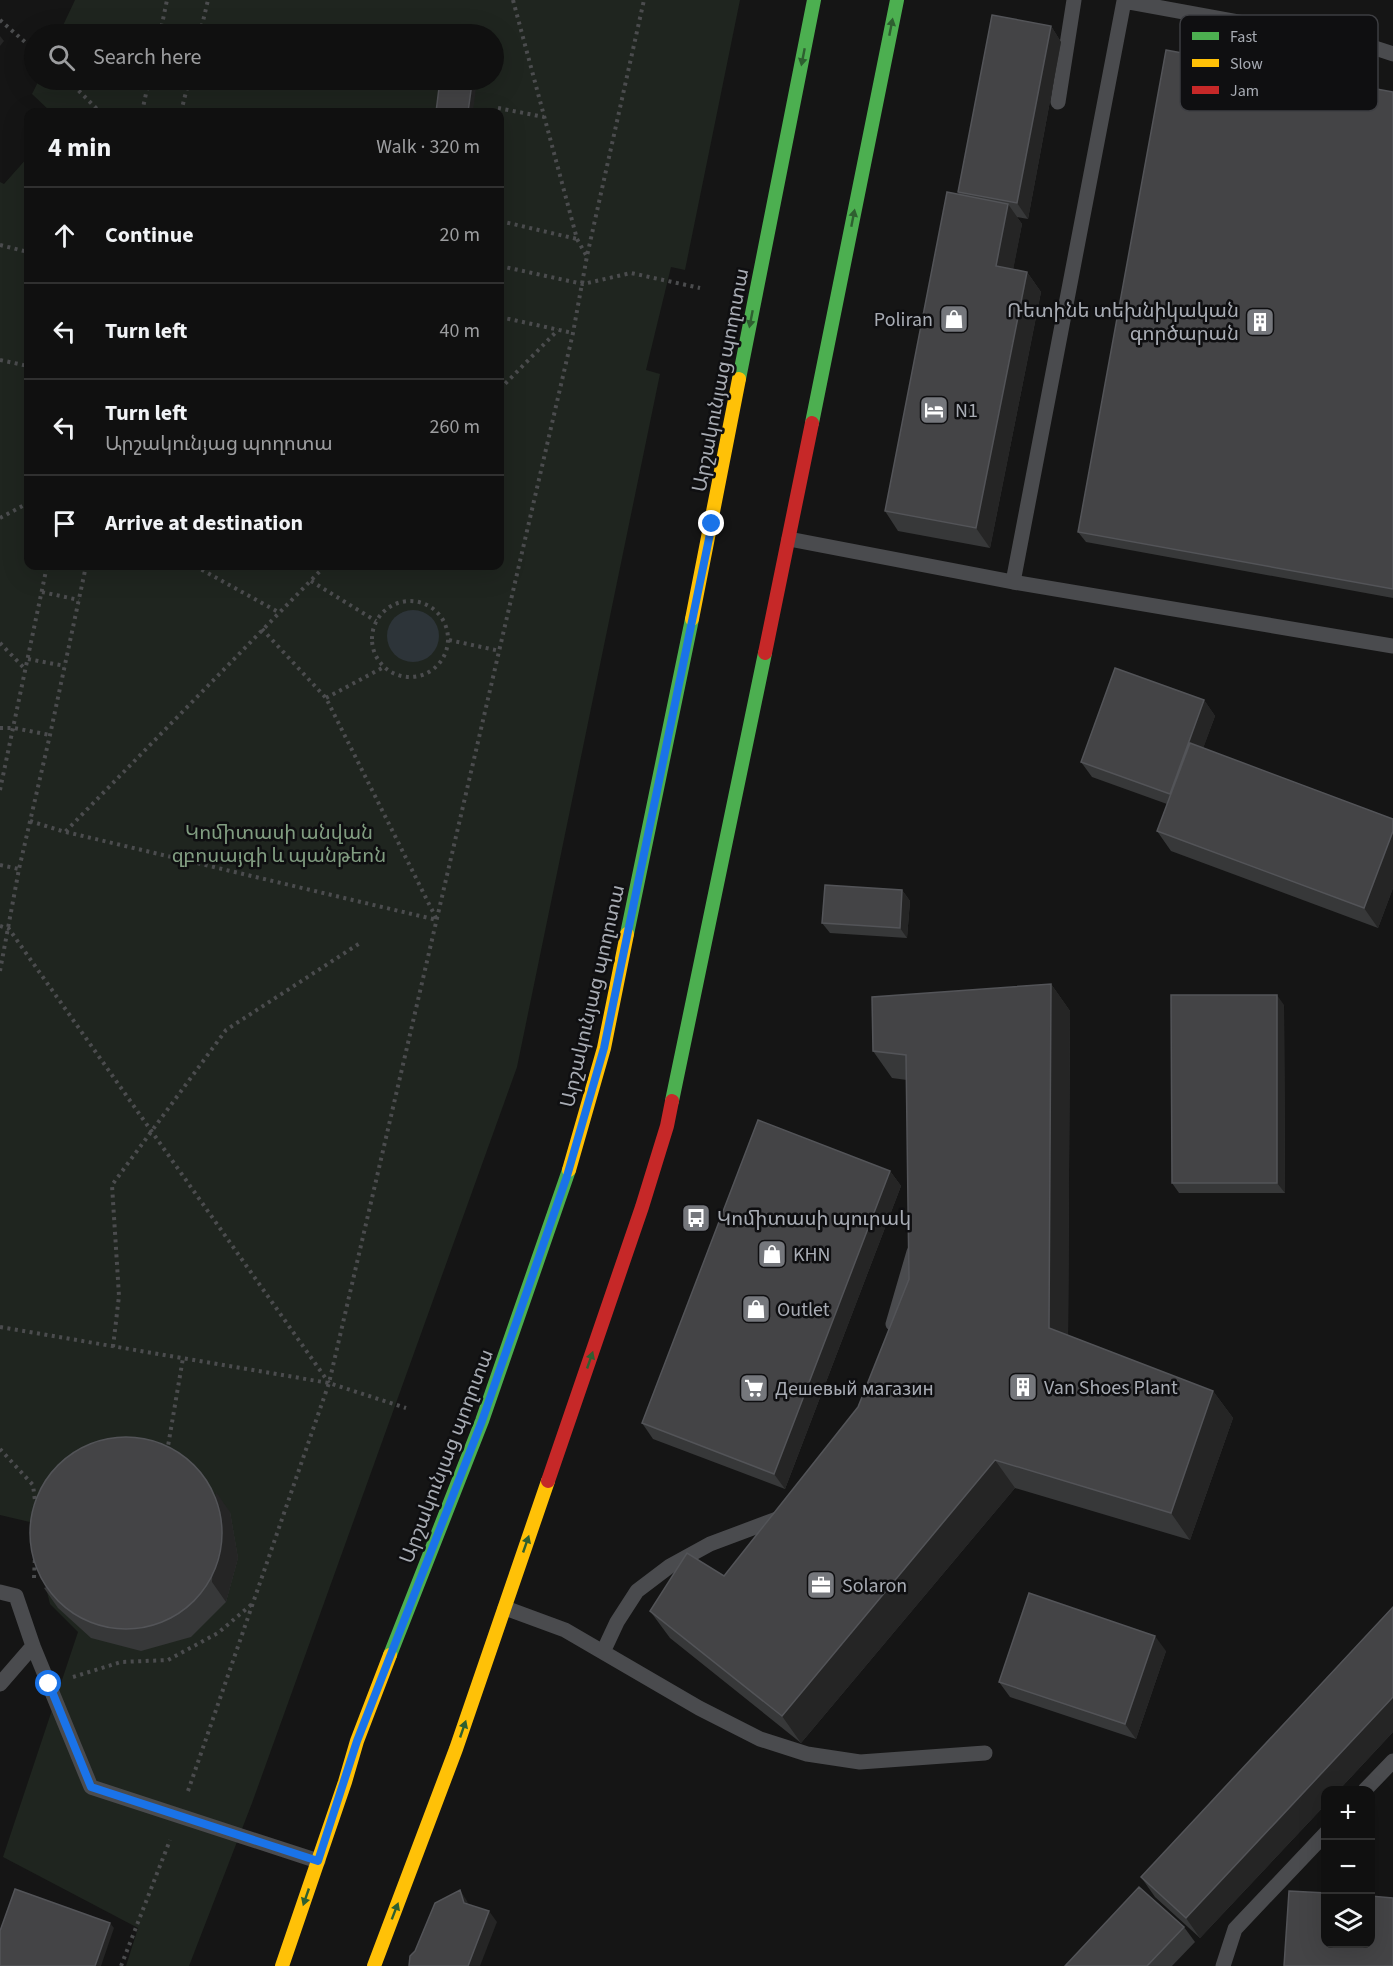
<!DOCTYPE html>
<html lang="en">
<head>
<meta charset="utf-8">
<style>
  body { margin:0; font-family:"Source Sans 3","Noto Sans Armenian",sans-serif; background:#191919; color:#f1f3f6 }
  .controls { position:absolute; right:18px; bottom:18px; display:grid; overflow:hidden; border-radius:12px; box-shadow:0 6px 24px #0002 }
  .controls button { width:54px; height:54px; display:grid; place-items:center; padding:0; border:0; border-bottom:2px solid #303030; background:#101010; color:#f1f3f6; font:30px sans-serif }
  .stop { position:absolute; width:18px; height:18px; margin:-14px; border:4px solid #1a73e8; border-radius:50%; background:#fff }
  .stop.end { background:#1a73e8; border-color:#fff; box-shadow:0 2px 6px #0008 }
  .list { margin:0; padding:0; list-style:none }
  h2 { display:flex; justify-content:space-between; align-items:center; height:78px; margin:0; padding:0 24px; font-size:26px }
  h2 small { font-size:20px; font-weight:400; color:#9c9d9f }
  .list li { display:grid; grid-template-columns:39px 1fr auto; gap:18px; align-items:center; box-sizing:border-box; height:96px; padding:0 24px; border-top:2px solid #303030 }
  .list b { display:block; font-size:22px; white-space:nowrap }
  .list p { margin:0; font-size:20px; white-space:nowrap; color:#9c9d9f }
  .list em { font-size:20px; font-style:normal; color:#9c9d9f }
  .icon { flex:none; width:33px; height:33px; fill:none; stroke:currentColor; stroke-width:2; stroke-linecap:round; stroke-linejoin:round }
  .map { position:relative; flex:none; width:1393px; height:1966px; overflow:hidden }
  .search { position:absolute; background:#101010; box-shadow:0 6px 24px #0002; left:24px; top:24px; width:480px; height:66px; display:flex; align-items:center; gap:15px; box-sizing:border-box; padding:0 21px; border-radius:33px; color:#9c9d9f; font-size:22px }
  .panel { position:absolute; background:#101010; box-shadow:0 6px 24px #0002; left:24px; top:108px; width:480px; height:462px; border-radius:12px }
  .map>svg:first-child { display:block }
  .green { fill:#1f251f }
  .water { fill:#2d3439 }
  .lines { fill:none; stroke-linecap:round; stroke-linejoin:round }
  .path { stroke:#4b4c4e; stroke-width:4; stroke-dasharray:3 4.5; stroke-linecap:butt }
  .lane { stroke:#4a4b4e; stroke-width:15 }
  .fast { stroke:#4caf50; stroke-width:14 }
  .slow { stroke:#ffc107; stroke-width:14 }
  .jam { stroke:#c62828; stroke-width:14 }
  .wall { fill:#373839 }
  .shaded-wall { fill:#252525 }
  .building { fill:#444446; stroke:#535458; stroke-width:1.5 }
  .oneway { fill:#2e5f30 }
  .route { stroke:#1a73e8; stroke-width:8 }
  .labels { text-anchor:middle; stroke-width:5; stroke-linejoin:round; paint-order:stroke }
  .poi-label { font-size:20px; fill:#a8acb4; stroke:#0f0f11; text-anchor:start }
  .street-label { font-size:20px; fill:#a8acb4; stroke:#0f0f11 }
  .park-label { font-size:20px; fill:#819d81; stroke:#0f0f11 }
  .key { fill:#0f0f11; stroke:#3d3e42; stroke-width:1.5 }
  .key-label { font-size:16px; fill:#a8acb4 }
</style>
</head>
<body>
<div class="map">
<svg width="1393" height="1966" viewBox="0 0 1393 1966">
  <rect width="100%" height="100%" fill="#151515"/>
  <!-- green -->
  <path class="green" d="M75,0H740L685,270L671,267L646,370L660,374L517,1067L252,1803L189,1966H126L138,1928L3,1857L78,1632L50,1604L38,1555L34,1523L0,1515V182L4,184L28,157V566H500V112H51L32,94L39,80H494V34H59Z"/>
  <!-- water -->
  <path class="water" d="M387 636a26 26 0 1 1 52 0a26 26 0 1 1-52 0Z"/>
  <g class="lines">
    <!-- path -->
    <path class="path" d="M513,0L577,239L586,255
      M0,20L34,50
      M160,34L167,0
      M200,34L208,0
      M68,80L100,112
      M498,108L544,117
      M142,112L149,80
      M181,112L189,80
      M500,221L577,239
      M0,245L28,252
      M500,266L583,284L631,273L700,288
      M500,317L573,333
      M0,360L28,366
      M500,389L558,330
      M0,518L28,503
      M195,566L280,613
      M311,581L376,621
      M42,592L79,600
      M372 639a38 38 0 1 1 76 0a38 38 0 1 1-76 0Z
      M262,629L326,698L437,920
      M449,640L500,651
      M0,643L26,670
      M28,659L65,666
      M326,698L384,667
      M0,728H14L50,735
      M0,790L47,566
      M30,821L65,832L325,566
      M66,832L437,920
      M0,865L19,869
      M0,926L9,929L329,1383
      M0,971L19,869L50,735L86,566
      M0,1327L329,1383L406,1408
      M113,1347L119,1296L112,1185L226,1030L360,943
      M0,1449L33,1485L35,1501
      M167,1452L183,1358
      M34,1578L35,1556
      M73,1677L121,1662L168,1660L218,1633L252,1604
      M188,1791L329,1383L573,333L587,256L644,0
      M121,1966L170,1840"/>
    <!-- lane -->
    <path class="lane" d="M1058,102L1074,0
      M789,539L1013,582L1393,646
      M1013,582L1124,1L1369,46L1393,54
      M893,1324L914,1252
      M0,1592L16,1596L33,1646L91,1787L318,1861
      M505,1608L565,1630L699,1708L760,1739L807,1754L860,1762L985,1753
      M603,1652L617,1622L637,1591L670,1566L710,1544L785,1516
      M0,1684L33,1646
      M1365,1790L1393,1761
      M1223,1966L1235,1929L1326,1833"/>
    <!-- fast -->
    <path class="fast" d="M739,379L814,0
      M812,423L897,0
      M627,934L692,619
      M672,1101L765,653
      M390,1655L482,1421L569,1170"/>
    <!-- slow -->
    <path class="slow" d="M692,619L739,379
      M569,1170L604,1048L627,934
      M282,1966L345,1782L357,1741L390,1655
      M374,1966L456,1749L548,1481"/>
    <!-- jam -->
    <path class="jam" d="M765,653L812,423
      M548,1481L642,1207L667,1126L672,1101"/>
  </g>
  <!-- wall -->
  <path class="wall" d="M1051,26L1061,42L1028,219L1017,217L1022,224L1013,269L1027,272L1041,292L990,548L898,531L885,511L959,195L958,192Z
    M1393,92V598L1086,542L1078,532Z
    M1204,700L1215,716L1203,748L1393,819V888L1378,928L1171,851L1157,831L1167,804L1092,777L1081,762Z
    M902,890L910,901L907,938L830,933L822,923Z
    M1051,984L1070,1011L1068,1335L1213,1391L1233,1418L1190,1540L1015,1488L801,1743L670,1638L650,1611L724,1576L858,1407L909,1279L907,1080L892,1078L873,1051Z
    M1284,1005L1285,1193H1179L1172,1183Z
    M890,1171L901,1186L785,1489L653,1439L642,1423Z
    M230,1512L238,1558L226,1602L191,1637L141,1651L91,1638L58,1608L44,1588Z
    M1393,1607V1732L1338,1791H1326V1804L1200,1938L1155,1897L1141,1877Z
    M1166,1651L1136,1739L1010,1697L999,1682Z
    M1184,1927L1195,1942L1172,1966H1065Z"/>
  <!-- shaded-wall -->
  <path class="shaded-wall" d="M1051,26L1061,42L1028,219L1017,203Z
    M0,36L4,41L0,46Z
    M472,83L476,88L473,112H468Z
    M1008,204L1022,224L1010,286L996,266Z
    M1027,272L1041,292L990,548L976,528Z
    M1204,700L1215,716L1181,809L1170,794Z
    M1393,831V888L1378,928L1364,908Z
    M902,890L910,901L907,938L900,928Z
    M1051,984L1070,1011L1068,1355L1049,1328Z
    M1277,995L1284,1005L1285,1193L1277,1183Z
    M890,1171L901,1186L785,1489L774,1474Z
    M1213,1391L1233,1418L1190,1540L1171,1513Z
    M995,1460L1015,1488L801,1743L782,1716Z
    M216,1492L230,1512L238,1558L226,1602L212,1582Z
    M1155,1636L1166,1651L1136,1739L1125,1724Z
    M1393,1697V1732L1338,1791H1326V1804L1200,1938L1186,1918Z
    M460,1890L467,1901L472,1913L464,1903Z
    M489,1911L497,1922L480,1966H468Z
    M110,1923L114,1928L101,1966H95Z"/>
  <!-- building -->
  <path class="building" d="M992,15L1051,26L1017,203L958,192Z
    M1166,50L1393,92V589L1078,532Z
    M440,80L472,83L468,112H436Z
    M947,192L1008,204L996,266L1027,272L976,528L885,511Z
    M1115,668L1204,700L1170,794L1081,762Z
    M1190,743L1393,819V831L1364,908L1157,831Z
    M825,885L902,890L900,928L822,923Z
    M1051,984L1049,1328L1213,1391L1171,1513L995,1460L782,1716L650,1611L687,1553L724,1576L858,1407L909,1279L906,1055L873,1051L872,997Z
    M1171,995H1277V1183H1172Z
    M758,1120L890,1171L774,1474L642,1423Z
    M30 1533a96 96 0 1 1 192 0a96 96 0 1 1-192 0Z
    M1029,1593L1155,1636L1125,1724L999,1682Z
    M1393,1607V1697L1186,1918L1141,1877Z
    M1139,1887L1184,1927L1147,1966H1065Z
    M15,1889L110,1923L95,1966H0V1931Z
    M460,1890L464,1903L489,1911L468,1966H409L410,1956L415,1951L435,1903Z
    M1289,1891L1326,1893V1944H1371V1896L1393,1898V1966H1284Z"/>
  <!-- one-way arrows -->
  <defs><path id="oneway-solid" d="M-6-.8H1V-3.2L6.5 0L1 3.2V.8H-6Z" transform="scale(1.5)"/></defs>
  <g class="oneway">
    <use href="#oneway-solid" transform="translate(891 27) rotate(-79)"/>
    <use href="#oneway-solid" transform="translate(803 57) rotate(101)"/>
    <use href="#oneway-solid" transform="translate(853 218) rotate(-79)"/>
    <use href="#oneway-solid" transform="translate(751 319) rotate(101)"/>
    <use href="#oneway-solid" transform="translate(590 1360) rotate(-71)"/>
    <use href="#oneway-solid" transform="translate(526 1544) rotate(-71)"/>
    <use href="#oneway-solid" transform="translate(463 1729) rotate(-71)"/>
    <use href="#oneway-solid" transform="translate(306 1897) rotate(109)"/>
    <use href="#oneway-solid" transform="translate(395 1911) rotate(-69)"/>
  </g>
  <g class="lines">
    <!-- route -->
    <path class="route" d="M49,1684L91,1787L318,1861L357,1741L482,1421L567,1176L604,1048L712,524"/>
  </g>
  <!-- icons -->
  <defs>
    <g id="shop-square" transform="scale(1.5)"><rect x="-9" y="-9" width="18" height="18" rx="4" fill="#75777c" stroke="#0f0f11"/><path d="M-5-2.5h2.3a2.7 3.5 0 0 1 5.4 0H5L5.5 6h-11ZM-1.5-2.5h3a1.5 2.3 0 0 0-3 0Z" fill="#fff"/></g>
    <g id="building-square" transform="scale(1.5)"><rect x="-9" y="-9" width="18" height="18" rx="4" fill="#75777c" stroke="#0f0f11"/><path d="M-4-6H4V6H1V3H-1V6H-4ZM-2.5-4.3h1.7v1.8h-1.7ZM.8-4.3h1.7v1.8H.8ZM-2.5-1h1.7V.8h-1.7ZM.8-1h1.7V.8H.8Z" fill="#fff"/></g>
    <g id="hotel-square" transform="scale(1.5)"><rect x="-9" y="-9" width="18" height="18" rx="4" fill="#75777c" stroke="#0f0f11"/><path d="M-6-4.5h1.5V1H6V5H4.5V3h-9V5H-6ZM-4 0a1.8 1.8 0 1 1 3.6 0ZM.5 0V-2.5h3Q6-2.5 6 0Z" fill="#fff"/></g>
    <g id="bus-square" transform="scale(1.5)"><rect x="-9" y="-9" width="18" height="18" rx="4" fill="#75777c" stroke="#0f0f11"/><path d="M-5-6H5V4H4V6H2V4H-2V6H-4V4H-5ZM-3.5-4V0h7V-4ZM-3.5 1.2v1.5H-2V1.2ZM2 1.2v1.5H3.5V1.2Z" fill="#fff"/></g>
    <g id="supermarket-square" transform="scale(1.5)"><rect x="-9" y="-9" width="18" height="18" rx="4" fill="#75777c" stroke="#0f0f11"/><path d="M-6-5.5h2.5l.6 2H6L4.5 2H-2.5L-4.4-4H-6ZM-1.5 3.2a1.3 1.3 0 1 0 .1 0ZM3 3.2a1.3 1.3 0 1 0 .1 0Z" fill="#fff"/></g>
    <g id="office-square" transform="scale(1.5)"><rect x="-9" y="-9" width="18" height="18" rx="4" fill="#75777c" stroke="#0f0f11"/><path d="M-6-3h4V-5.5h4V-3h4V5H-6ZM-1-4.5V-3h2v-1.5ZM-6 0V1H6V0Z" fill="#fff"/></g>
  </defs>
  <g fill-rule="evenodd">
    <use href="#shop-square" x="954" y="319"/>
    <use href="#building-square" x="1260" y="322"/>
    <use href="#hotel-square" x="934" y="410"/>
    <use href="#bus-square" x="696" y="1218"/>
    <use href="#shop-square" x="772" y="1254"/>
    <use href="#shop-square" x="756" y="1309"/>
    <use href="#building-square" x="1023" y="1387"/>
    <use href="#supermarket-square" x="754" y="1388"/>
    <use href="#office-square" x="821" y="1585"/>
  </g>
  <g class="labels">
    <!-- poi labels -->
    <g class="poi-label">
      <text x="1239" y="317" text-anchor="end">Ռետինե տեխնիկական<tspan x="1239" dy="23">գործարան</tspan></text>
      <text x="933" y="326" text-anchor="end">Poliran</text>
      <text x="955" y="417">N1</text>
      <text x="717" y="1225">Կոմիտասի պուրակ</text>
      <text x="793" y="1261">KHN</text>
      <text x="777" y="1316">Outlet</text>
      <text x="1044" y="1394">Van Shoes Plant</text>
      <text x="775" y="1395">Дешевый магазин</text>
      <text x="842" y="1592">Solaron</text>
    </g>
    <!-- street labels -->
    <g class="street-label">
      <text transform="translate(720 380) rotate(-79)" y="7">Արշակունյաց պողոտա</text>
      <text transform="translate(592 996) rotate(-77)" y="7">Արշակունյաց պողոտա</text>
      <text transform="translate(446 1456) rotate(-69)" y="7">Արշակունյաց պողոտա</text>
    </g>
    <!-- park labels -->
    <g class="park-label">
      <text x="279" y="839">Կոմիտասի անվան<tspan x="279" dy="23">զբոսայգի և պանթեոն</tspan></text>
    </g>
  </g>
  <!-- legend -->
  <rect x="1180" y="15" width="198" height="96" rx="9" class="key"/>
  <rect x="1192" y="32" width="27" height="8" fill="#4caf50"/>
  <rect x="1192" y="59" width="27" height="8" fill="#ffc107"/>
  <rect x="1192" y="86" width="27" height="8" fill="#c62828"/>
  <g class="key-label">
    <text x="1230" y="42">Fast</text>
    <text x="1230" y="69">Slow</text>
    <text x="1230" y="96">Jam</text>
  </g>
</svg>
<div class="controls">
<button>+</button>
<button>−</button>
<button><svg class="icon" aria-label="layers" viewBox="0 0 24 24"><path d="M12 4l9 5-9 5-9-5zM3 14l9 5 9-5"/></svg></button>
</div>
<div class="stop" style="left:49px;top:1684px"></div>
<div class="stop end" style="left:712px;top:524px"></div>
<div class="search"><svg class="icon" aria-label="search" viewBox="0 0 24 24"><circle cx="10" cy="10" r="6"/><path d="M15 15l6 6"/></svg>Search here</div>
<section class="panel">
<h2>4 min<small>Walk · 320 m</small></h2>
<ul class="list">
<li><svg class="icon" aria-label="ahead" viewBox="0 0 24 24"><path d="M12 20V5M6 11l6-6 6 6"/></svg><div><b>Continue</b></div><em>20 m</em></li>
<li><svg class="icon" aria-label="left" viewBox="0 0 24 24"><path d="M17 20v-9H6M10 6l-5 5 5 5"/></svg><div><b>Turn left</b></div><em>40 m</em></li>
<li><svg class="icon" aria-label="left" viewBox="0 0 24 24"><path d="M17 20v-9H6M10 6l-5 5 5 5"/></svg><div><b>Turn left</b><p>Արշակունյաց պողոտա</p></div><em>260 m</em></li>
<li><svg class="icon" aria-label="arrive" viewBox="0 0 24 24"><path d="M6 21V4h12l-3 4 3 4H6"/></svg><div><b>Arrive at destination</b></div></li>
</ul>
</section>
</div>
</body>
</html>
